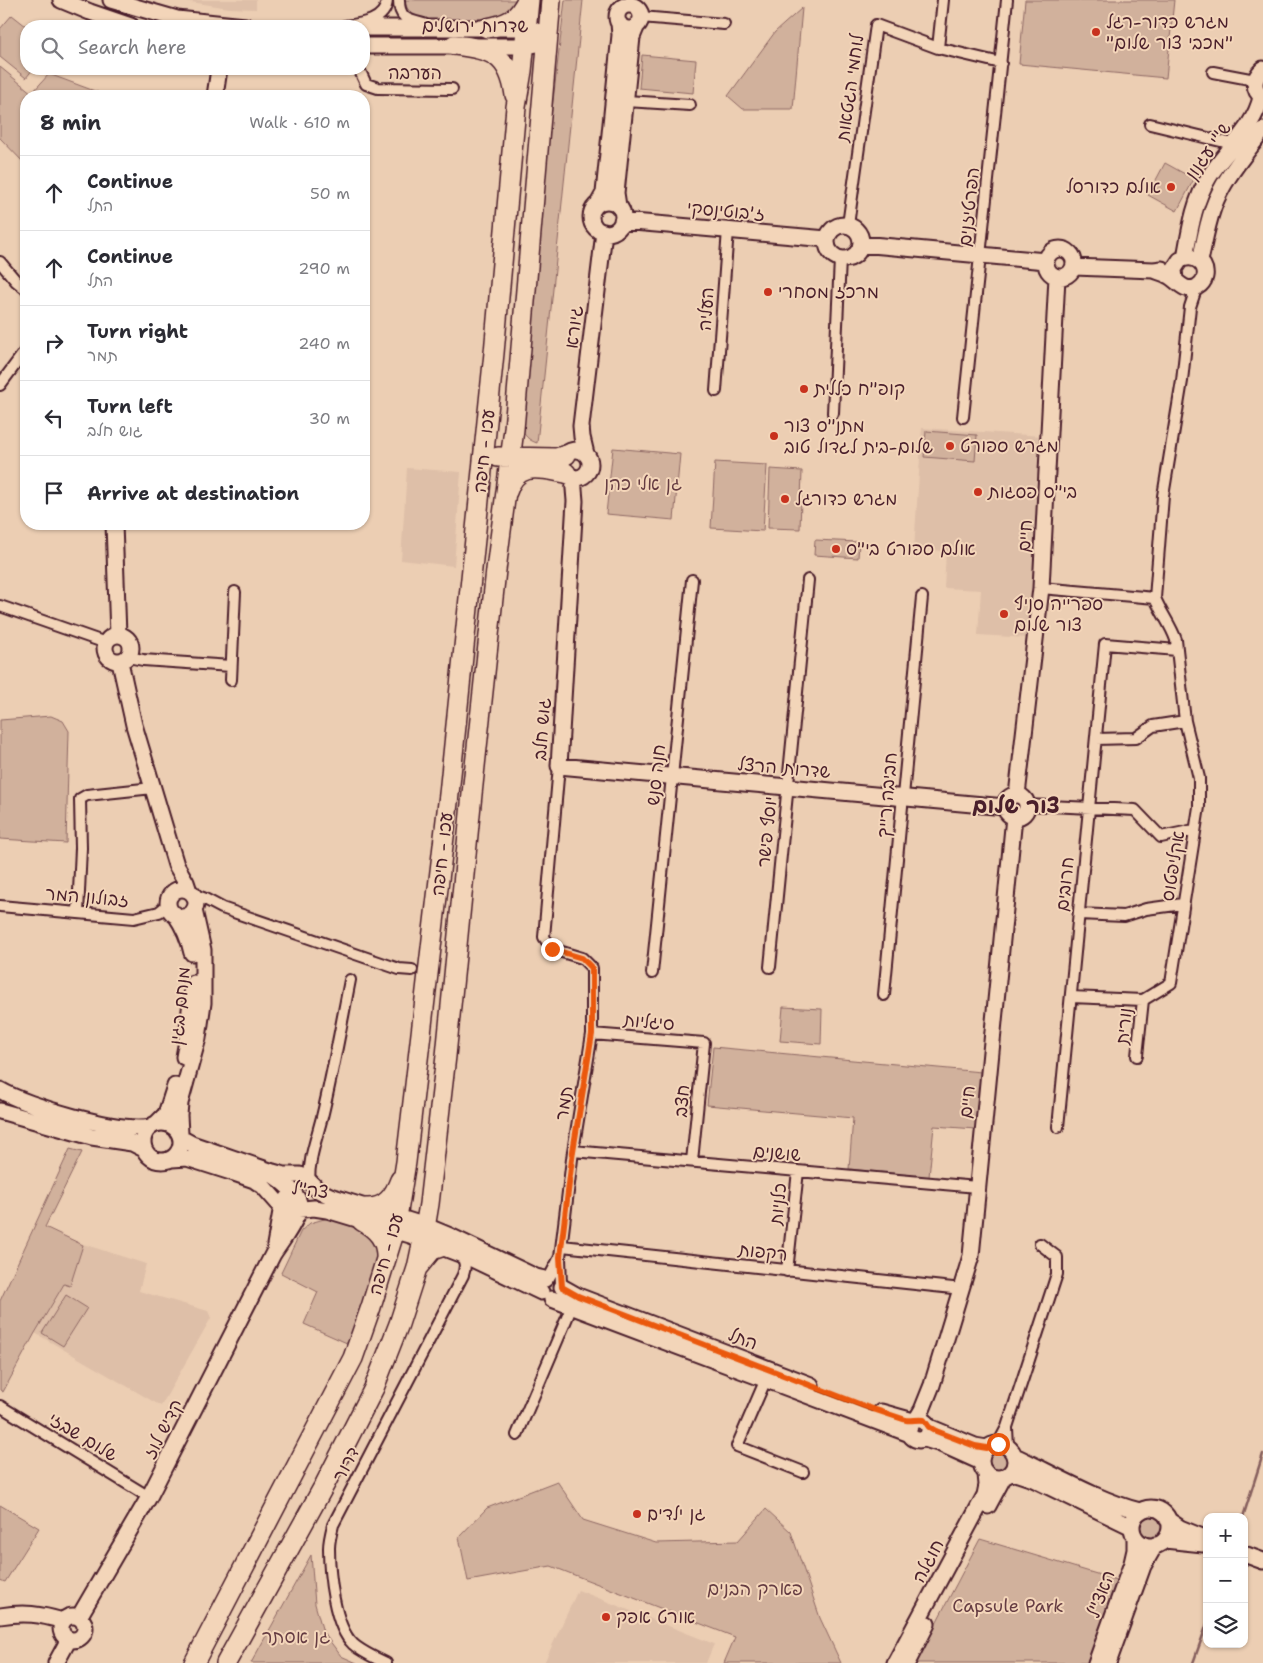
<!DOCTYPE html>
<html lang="en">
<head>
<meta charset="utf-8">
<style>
  body { margin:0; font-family:"Shantell Sans","Playpen Sans Hebrew",sans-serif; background:#f7f7f7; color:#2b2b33 }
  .controls { position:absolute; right:15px; bottom:15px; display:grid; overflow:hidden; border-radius:10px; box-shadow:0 1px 4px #0004 }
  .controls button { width:45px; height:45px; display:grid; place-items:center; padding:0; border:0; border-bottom:1px solid #e1e1e2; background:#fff; color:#2b2b33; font:25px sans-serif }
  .stop { position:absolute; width:15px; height:15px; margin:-11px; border:4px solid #ea580c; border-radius:50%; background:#fff }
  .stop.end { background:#ea580c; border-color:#fff; box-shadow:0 1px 5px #0008 }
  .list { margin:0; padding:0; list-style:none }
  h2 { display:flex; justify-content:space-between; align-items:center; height:65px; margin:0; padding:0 20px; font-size:21px }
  h2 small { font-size:16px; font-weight:400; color:#7c7c81 }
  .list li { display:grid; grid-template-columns:32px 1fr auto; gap:15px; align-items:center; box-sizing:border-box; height:75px; padding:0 20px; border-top:1px solid #e1e1e2 }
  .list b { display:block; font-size:19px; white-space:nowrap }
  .list p { margin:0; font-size:16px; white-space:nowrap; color:#7c7c81 }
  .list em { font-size:16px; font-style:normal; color:#7c7c81 }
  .icon { flex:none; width:28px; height:28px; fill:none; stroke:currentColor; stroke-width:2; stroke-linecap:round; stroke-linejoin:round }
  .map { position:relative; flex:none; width:1263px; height:1663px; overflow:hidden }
  .search { position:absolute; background:#fff; box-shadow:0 1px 4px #0004; left:20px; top:20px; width:350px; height:55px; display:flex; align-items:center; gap:12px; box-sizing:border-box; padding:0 18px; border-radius:20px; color:#7c7c81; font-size:19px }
  .panel { position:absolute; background:#fff; box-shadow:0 1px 4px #0004; left:20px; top:90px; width:350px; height:440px; border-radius:20px }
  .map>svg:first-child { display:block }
  .built { fill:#debfa8 }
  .green { fill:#d1b19c; stroke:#8e6864 }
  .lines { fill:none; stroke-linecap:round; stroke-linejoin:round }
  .stream { stroke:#865f5d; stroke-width:2.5 }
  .street-casing { stroke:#4a1f2b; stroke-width:14 }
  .secondary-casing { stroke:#4a1f2b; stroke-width:19 }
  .highway-casing { stroke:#4a1f2b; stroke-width:22 }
  .street { stroke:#f3d5b9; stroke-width:10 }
  .secondary { stroke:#f3d5b9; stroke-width:15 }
  .highway { stroke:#f3d5b9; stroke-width:19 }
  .route { stroke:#ea580c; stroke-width:6 }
  .poi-dot { fill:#c8321e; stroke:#f3d5b9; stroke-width:2 }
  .labels { text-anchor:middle; stroke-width:4; stroke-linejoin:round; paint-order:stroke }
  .poi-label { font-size:18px; fill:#4a1f2b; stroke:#f3d5b9; text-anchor:start }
  .street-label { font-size:18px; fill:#4a1f2b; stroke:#f3d5b9 }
  .park-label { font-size:18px; fill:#653c42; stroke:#f3d5b9 }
  .district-label { font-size:22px; font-weight:bold; fill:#4a1f2b; stroke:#f3d5b9 }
</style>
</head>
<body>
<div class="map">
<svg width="1263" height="1663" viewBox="0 0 1263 1663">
  <rect width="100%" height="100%" fill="#ecceb3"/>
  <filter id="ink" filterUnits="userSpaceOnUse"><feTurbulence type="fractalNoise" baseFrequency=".02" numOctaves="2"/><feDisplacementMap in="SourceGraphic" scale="10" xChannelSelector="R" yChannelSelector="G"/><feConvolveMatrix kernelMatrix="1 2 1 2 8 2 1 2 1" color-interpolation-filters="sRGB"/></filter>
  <g filter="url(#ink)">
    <!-- built -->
    <path class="built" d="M178,0H256V9L229,8Z
      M922,428L1042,436L1028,638L978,635L981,590L944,588L946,551L914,549Z
      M407,468L461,472L454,566L401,560Z
      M83,1244L146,1264L139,1291L208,1311L211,1318L161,1406L35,1333L64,1283L70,1286Z
      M578,1590L714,1644L706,1663H544Z"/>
    <!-- green -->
    <path class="green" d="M405,0H517C512,10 505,16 495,21C488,24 476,21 468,21C450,21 406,25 405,0Z
      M565,0H583L537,443C528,440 525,436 520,427L526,329Z
      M1025,0H1174L1166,78L1019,64Z
      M802,8L793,109H743L728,96L775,32Z
      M12,15L26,26V69H33L26,78L0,57V29Z
      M642,55L696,60L693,93L639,88Z
      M0,67L32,93L49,74L108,96H26V165L0,138Z
      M1165,163L1194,179L1177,211L1148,195Z
      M926,431L977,435L975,461L924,457Z
      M613,448L680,454L674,520L606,514Z
      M715,462L767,465L763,531L711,528Z
      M770,469L802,471L800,529L768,528Z
      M815,540L859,542L858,558L814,555Z
      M51,716L63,721L69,731L66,843L0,839V720Z
      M783,1007L822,1009L821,1044L780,1041Z
      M713,1047L981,1072L976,1129L934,1126L929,1177L849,1169L853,1118L707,1105Z
      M70,1149L82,1152L45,1227L83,1245L70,1286L64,1284L35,1333L3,1392L0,1390V1301Z
      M328,1218C349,1221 376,1232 379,1256L349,1344L304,1324L318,1292L281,1273L301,1231L310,1223Z
      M66,1295L87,1308L63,1346L42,1333Z
      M986 1461a12 12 0 1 1 24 0a12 12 0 1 1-24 0Z
      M557,1481L583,1520L656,1543L738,1541L766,1509L791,1532L820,1618L841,1663H724L735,1637L551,1566L468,1581L459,1537L487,1508Z
      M0,1505L39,1528L5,1582L0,1580Z
      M1137 1527a14 14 0 1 1 28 0a14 14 0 1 1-28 0Z
      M980,1539L1120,1581L1090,1663H915Z
      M311,1555L315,1604L323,1632L341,1656L357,1663H251Z"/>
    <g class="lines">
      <!-- stream -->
      <path class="stream" d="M1243,1517L1263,1454
        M1193,1663L1207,1624"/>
      <!-- street casing -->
      <g class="street-casing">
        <path id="street" d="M399,0C399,19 408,20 424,24
          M641,17L724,24
          M345,26C361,24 386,21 387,0
          M938,48L943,0
          M359,69L366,84L378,88L452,89
          M1213,72L1255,80
          M626,101L690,105
          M1150,124L1233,144
          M848,225L876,25L938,48L1001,63
          M0,262L16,281L26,289
          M0,385L26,350
          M716,391L728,230
          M833,413L840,259
          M963,417L1007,0
          M1041,588L1155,598
          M0,606L106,643
          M128,657L143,660L231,666
          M231,680L235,592
          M1096,739L1136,738L1153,726L1185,721
          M1027,805L1135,810L1161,837L1194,830
          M194,895L203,898L222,908L399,969L412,970
          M0,906L134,918L159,912L169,904
          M78,913L81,848L80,799L87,795L153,788
          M1079,914L1124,916L1146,909L1183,904
          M770,967L808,580
          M652,973L692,580
          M884,995L922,597
          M1071,997L1143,1000L1171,983L1199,807V778L1185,721L1176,640C1171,625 1161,613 1155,598L1163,496L1182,381L1190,307L1197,286
          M592,1034L704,1043L692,1161
          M1137,1056L1143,1000
          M1058,1127L1105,644L1177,650
          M573,1151L977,1187
          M309,1182C309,1157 316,1141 322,1117C333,1072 341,1026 350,980
          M562,1246L962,1289
          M560,1258L561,1284
          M787,1271L798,1171
          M549,1278L560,1257L573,1151L592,1034V968L582,958L552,949L544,937L559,766
          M769,1376L766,1379L737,1446L803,1472
          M0,1406L149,1497
          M1007,1428L1008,1447
          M517,1435L572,1306
          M998,1444L1007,1427L1057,1274V1257L1040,1244
          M386,1663C375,1658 362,1652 353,1644C334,1626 329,1573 329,1548C329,1541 331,1533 333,1525L463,1275C466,1266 466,1260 458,1253"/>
      </g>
      <!-- secondary casing -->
      <g class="secondary-casing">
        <path id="secondary" d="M61,0L90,12L131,26
          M111,0L177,19L245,26
          M617 17a12 12 0 1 1 24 0a12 12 0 1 1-24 0Z
          M364,28H526L534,30L547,38L542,43L525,46H364
          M1263,69C1253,78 1252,90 1263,98
          M215,96L219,69
          M591 217a16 16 0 1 1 32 0a16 16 0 1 1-32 0Z
          M599,202L604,193L620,35L619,23
          M618,206L616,193L632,37L637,25
          M622,221L827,239
          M827 242a17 17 0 1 1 34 0a17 17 0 1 1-34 0Z
          M861,244L1046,261
          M1046 263a14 14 0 1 1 28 0a14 14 0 1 1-28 0Z
          M1185,258C1190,230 1194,201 1209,177C1225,151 1255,127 1261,97
          M1200,261C1204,243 1207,225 1213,208C1223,179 1245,155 1263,130
          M1074,267L1154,270L1162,269
          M1154,270C1159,272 1164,273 1169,276C1178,281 1184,293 1197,287C1215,276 1201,250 1180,260L1174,269L1175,280
          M562 464a14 14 0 1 1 28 0a14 14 0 1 1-28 0Z
          M586,454L582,437L581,426L604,232
          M573,477L575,501L559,766L1005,807
          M114,524L118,635
          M105 648a13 13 0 1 1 26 0a13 13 0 1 1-26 0Z
          M120,662L134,725L176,865L186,882L189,891
          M1017,795L1041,588L1057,277
          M1005 806a11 11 0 1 1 22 0a11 11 0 1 1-22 0Z
          M168 903a14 14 0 1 1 28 0a14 14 0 1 1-28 0Z
          M175,914C184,927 189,938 192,953
          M184,1057L186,1046L193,983
          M0,1090C27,1106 119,1133 150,1127
          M0,1111L92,1137L132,1143L144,1149
          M143 1142a19 19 0 1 1 38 0a19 19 0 1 1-38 0Z
          M157,1123L166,1114L175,1086
          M180,1134L179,1115L180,1103L198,1038L203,1003V950L194,910
          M181,1138L192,1144L273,1172L284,1175H300L305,1177L318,1190L330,1196L426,1226L450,1236L536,1277L545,1279
          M172,1159L187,1158L234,1173L254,1180L263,1186L278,1203L287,1208L293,1210L314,1208L327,1210L410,1235L470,1258L541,1292
          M275,1245L282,1206L288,1198
          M562,1287L578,1296L811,1385
          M552,1299L910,1434
          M881,1412L913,1421
          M909 1430a10 10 0 1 1 20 0a10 10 0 1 1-20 0Z
          M916,1420L922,1410L932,1385L971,1256L1014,817
          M929,1427L975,1446L987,1448
          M928,1440L941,1444L981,1462
          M981 1461a17 17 0 1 1 34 0a17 17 0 1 1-34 0Z
          M1015,1456C1053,1474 1099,1501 1140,1511
          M1012,1472L1033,1479L1132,1527
          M988,1506L1003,1478
          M1132 1527a19 19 0 1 1 38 0a19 19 0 1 1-38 0Z
          M1168,1520L1180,1528L1207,1539
          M1165,1540L1203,1544
          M1244,1554L1263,1561
          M0,1616C24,1612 40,1614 63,1621
          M61 1628a12 12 0 1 1 24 0a12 12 0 1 1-24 0Z
          M79,1617L149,1497L273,1254C281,1242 295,1224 299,1209C303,1193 272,1174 261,1168
          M56,1663L69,1639
          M895,1663L985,1495L987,1485L986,1474
          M907,1663L927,1624
          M1096,1663L1132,1563L1135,1550V1537
          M1108,1663L1143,1566L1155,1545"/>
      </g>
      <!-- highway casing -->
      <g class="highway-casing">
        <path id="highway" d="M487,28C508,24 517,20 527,0
          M454,45C491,49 509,54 515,95
          M498,457L556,458L566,455
          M507,492C517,460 541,469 566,473
          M366,1208C385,1209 394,1196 400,1180
          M362,1221C377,1229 387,1240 386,1259
          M418,1267L432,1250L441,1247
          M194,1663L353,1358L371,1307L395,1230L406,1162L449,794L494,353L516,107L522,71L529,0
          M226,1663L325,1484L374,1388L399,1324L417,1268L423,1240L429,1204L446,1056L472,794L496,570L514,429L551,0"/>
      </g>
      <!-- street -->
      <use href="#street" class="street"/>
      <!-- secondary -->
      <use href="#secondary" class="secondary"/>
      <!-- highway -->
      <use href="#highway" class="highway"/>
    </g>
  </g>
  <g class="lines" filter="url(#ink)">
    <!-- route -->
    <path class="route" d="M552,949L582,958L592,968V1034L573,1151L560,1257L562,1287L578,1296L864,1406L906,1420C912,1421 917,1419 924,1420L929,1427L936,1431L975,1446L987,1448L998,1444"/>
  </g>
  <!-- markers -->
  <g class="poi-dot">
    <circle cx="1096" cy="32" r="5"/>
    <circle cx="1171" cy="187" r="5"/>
    <circle cx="768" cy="292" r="5"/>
    <circle cx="804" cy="389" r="5"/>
    <circle cx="774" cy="436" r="5"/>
    <circle cx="950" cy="446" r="5"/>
    <circle cx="978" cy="492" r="5"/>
    <circle cx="785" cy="499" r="5"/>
    <circle cx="836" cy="549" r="5"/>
    <circle cx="1004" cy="614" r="5"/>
    <circle cx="637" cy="1514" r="5"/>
    <circle cx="606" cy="1617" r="5"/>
  </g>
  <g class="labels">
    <!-- poi labels -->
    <g class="poi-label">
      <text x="1106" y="28">מגרש כדור-רגל<tspan x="1106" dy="21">"מכבי צור שלום"</tspan></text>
      <text x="1161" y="193" text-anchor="end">אולם כדורסל</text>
      <text x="778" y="298">מרכז מסחרי</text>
      <text x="814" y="395">קופ"ח כללית</text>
      <text x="784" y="432">מתנ"ס צור<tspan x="784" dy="21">שלום-בית לגדול טוב</tspan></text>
      <text x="960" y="452">מגרש ספורט</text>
      <text x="988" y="498">בי"ס פסגות</text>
      <text x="795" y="505">מגרש כדורגל</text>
      <text x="846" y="555">אולם ספורט בי"ס</text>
      <text x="1014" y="610">ספרייה סניף<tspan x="1014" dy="21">צור שלום</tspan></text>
      <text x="647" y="1520">גן ילדים</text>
      <text x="616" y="1623">אורט אפק</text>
    </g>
    <!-- street labels -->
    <g class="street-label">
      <text x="475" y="32">שדרות ירושלים</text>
      <text x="415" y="79">הערבה</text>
      <text transform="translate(850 88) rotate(-82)" y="6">לוחמי הגטאות</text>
      <text transform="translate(1208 151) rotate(-55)" y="6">ש"י עגנון</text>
      <text transform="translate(969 207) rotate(-84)" y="6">הפרטיזנים</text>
      <text transform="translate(726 211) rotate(5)" y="6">ז'בוטינסקי</text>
      <text transform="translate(706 309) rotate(-86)" y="6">העליה</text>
      <text transform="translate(574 327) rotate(-83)" y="6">גיורא</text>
      <text transform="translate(484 451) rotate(-84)" y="6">עכו - חיפה</text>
      <text transform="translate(1025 536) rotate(-87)" y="6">חיים</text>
      <text transform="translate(542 729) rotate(-86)" y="6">גוש חלב</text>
      <text transform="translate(784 768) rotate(5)" y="6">שדרות הרצל</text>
      <text transform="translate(656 775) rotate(-84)" y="6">חנה סנש</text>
      <text transform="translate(887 795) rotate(-85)" y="6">חביבה רייך</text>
      <text transform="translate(767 832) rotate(-84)" y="6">יוסף פישר</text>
      <text transform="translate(442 854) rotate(-84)" y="6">עכו - חיפה</text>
      <text transform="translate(1173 866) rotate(-81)" y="6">אקליפטוס</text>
      <text transform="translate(1065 884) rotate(-84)" y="6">חרובים</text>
      <text transform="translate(87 897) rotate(5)" y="6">זבולון המר</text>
      <text transform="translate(180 1006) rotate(-84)" y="6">מנחם בגין</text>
      <text transform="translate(649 1022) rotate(5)" y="6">סיגליות</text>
      <text transform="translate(1124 1026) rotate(-84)" y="6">נורית</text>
      <text transform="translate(682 1101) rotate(-85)" y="6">חצב</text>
      <text transform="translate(967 1102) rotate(-84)" y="6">חיים</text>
      <text transform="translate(564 1103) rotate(-81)" y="6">תמר</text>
      <text transform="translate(777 1153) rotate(5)" y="6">שושנים</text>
      <text transform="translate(310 1190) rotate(7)" y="6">צה"ל</text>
      <text transform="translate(778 1204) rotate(-84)" y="6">כלניות</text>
      <text transform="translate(763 1252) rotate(6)" y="6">רקפות</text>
      <text transform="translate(386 1254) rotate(-74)" y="6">עכו - חיפה</text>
      <text transform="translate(743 1339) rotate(21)" y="6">התל</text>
      <text transform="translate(163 1429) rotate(-63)" y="6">קדיש לוז</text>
      <text transform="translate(83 1437) rotate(31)" y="6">שלום שבזי</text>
      <text transform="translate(346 1464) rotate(-62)" y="6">דרור</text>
      <text transform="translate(928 1561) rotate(-62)" y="6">חוגלה</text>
      <text transform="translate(1101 1594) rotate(-70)" y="6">האצ"ל</text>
    </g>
    <!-- park labels -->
    <g class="park-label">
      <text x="643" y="490">גן אלי כהן</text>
      <text x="755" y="1595">פארק הבנים</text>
      <text x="1008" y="1612">Capsule Park</text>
      <text x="296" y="1643">גן אסתר</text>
    </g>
    <!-- district labels -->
    <g class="district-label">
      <text x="1016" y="813">צור שלום</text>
    </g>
  </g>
</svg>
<div class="controls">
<button>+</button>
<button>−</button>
<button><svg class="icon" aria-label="layers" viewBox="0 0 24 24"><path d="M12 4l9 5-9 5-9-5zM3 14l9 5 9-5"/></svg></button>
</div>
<div class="stop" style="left:998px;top:1444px"></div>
<div class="stop end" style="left:552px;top:949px"></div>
<div class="search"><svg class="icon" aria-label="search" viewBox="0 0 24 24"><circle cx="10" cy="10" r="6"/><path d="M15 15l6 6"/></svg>Search here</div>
<section class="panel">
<h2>8 min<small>Walk · 610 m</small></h2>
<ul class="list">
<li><svg class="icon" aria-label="ahead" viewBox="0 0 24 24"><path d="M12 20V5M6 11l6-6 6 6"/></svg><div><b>Continue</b><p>התל</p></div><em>50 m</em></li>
<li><svg class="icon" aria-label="ahead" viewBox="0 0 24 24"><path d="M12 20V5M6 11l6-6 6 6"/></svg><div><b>Continue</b><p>התל</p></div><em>290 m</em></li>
<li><svg class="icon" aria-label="right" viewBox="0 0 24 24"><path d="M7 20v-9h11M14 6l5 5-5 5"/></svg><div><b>Turn right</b><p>תמר</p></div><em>240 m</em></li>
<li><svg class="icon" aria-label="left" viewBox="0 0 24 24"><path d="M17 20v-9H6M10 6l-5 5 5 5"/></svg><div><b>Turn left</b><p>גוש חלב</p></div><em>30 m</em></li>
<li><svg class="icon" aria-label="arrive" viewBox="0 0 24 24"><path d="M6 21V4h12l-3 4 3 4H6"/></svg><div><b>Arrive at destination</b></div></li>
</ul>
</section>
</div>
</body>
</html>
